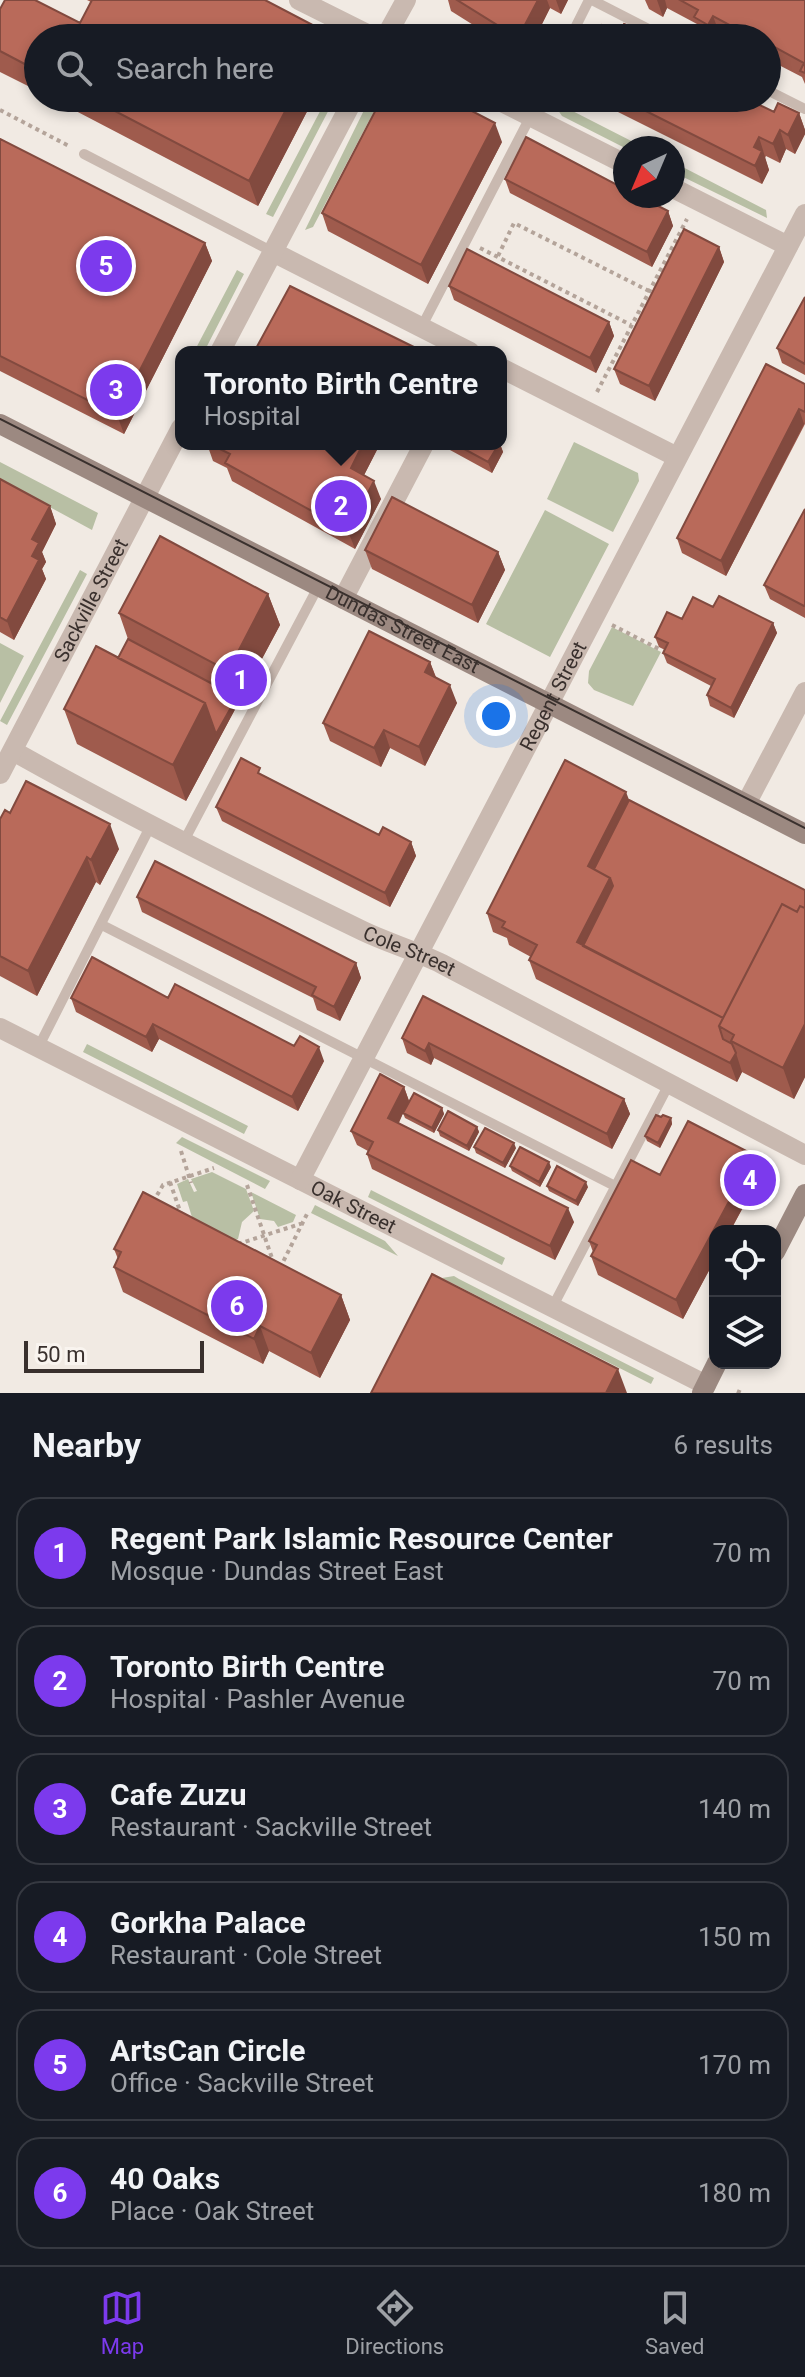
<!DOCTYPE html>
<html lang="en">
<head>
<meta charset="utf-8">
<style>
  body { margin:0; font-family:Roboto,sans-serif; background:#20242c; color:#f1f3f6 }
  .controls { position:absolute; right:24px; bottom:24px; display:grid; overflow:hidden; border-radius:16px; box-shadow:0 4px 12px #0003 }
  .controls button { width:72px; height:72px; display:grid; place-items:center; padding:0; border:0; border-bottom:2px solid #363941; background:#171b24; color:#f1f3f6; font:40px sans-serif }
  .compass { position:absolute; left:613px; top:136px; width:72px; height:72px; border-radius:50%; background:#171b24; box-shadow:0 4px 12px #0003; rotate:224deg }
  .scale { position:absolute; left:24px; bottom:20px; width:180px; box-sizing:border-box; padding-left:8px; border:4px solid #39302d; border-top:0; font-size:22px; line-height:28px; white-space:nowrap; color:#39302d; -webkit-text-stroke:6px #f9f4ef; paint-order:stroke }
  .you { position:absolute; left:496px; top:716px; width:28px; height:28px; margin:-20px; border:6px solid #fff; border-radius:50%; background:#1a73e8; box-shadow:0 0 0 12px #1a73e833 }
  .badge { display:grid; place-items:center; width:52px; height:52px; border-radius:50%; background:#7c3aed; color:#fff; font-size:26px; font-weight:700 }
  .pin { position:absolute; translate:-50% -50%; border:4px solid #fff; box-shadow:0 2px 8px #0006 }
  .popup { position:absolute; left:175px; top:346px; width:332px; height:104px; box-sizing:border-box; display:grid; place-content:center; border-radius:16px; background:#171b24; filter:drop-shadow(0 2px 6px #0005); font-size:26px; white-space:nowrap; color:#9ea1a6 }
  .popup b { font-size:30px; color:#f1f3f6 }
  .popup::after { content:''; position:absolute; left:50%; top:100%; margin-left:-16px; border:16px solid transparent; border-top-color:#171b24 }
  .list { margin:0; padding:0; list-style:none }
  h2 { display:flex; justify-content:space-between; align-items:center; height:104px; margin:0; padding:0 32px; font-size:34px }
  h2 small { font-size:26px; font-weight:400; color:#9ea1a6 }
  .list li { display:grid; grid-template-columns:52px 1fr auto; gap:24px; align-items:center; box-sizing:border-box; height:112px; margin:0 16px 16px; padding:0 16px; border:2px solid #363941; border-radius:24px }
  .list b { display:block; font-size:30px; white-space:nowrap }
  .list p { margin:0; font-size:26px; white-space:nowrap; color:#9ea1a6 }
  .list em { font-size:26px; font-style:normal; color:#9ea1a6 }
  .icon { flex:none; width:44px; height:44px; fill:none; stroke:currentColor; stroke-width:2; stroke-linecap:round; stroke-linejoin:round }
  .map { position:relative; flex:none; width:805px; height:1393px; overflow:hidden }
  .search { position:absolute; background:#171b24; box-shadow:0 4px 12px #0003; left:24px; right:24px; top:24px; height:88px; display:flex; align-items:center; gap:20px; box-sizing:border-box; padding:0 28px; border-radius:44px; color:#9ea1a6; font-size:30px }
  .sheet { height:872px; background:#171b24 }
  nav { display:flex; justify-content:space-around; align-items:center; box-sizing:border-box; height:112px; border-top:2px solid #363941; background:#171b24; font-size:22px; color:#9ea1a6 }
  nav a { display:grid; justify-items:center; gap:4px }
  nav .on { color:#7c3aed }
  .map>svg:first-child { display:block }
  .green { fill:#b8bfa4 }
  .lines { fill:none; stroke-linecap:round; stroke-linejoin:round }
  .path { stroke:#b4a49a; stroke-width:4; stroke-dasharray:4 4; stroke-linecap:butt }
  .lane { stroke:#c9b9b0; stroke-width:10 }
  .street { stroke:#c9b9b0; stroke-width:20 }
  .secondary { stroke:#9c8981; stroke-width:20 }
  .tram { stroke:#39302d; stroke-width:2 }
  .wall { fill:#9f5b4d }
  .shaded-wall { fill:#824a3f }
  .building { fill:#b96a5a; stroke:#824a3f; stroke-width:2 }
  .labels { text-anchor:middle; stroke-width:6; stroke-linejoin:round; paint-order:stroke }
  .street-label { font-size:20px; fill:#39302d; stroke:#f9f4ef }
</style>
</head>
<body>
<div class="map">
<svg width="805" height="1393" viewBox="0 0 805 1393">
  <rect width="100%" height="100%" fill="#f1eae3"/>
  <!-- green -->
  <path class="green" d="M327,98H335L273,217L266,214Z
    M370,98H381L313,227L305,230Z
    M551,100L645,148H625L562,116Z
    M673,162L766,210L767,218L673,172Z
    M237,270L244,274L204,352L195,350Z
    M574,442L638,473L639,481L613,532L547,499Z
    M0,462L98,513L92,530L0,480Z
    M545,510L609,544L550,657L486,624Z
    M80,570L87,574L7,725L0,721Z
    M612,627L661,652L633,706L594,690L588,683L589,671Z
    M0,643L24,656L0,703Z
    M87,1044L248,1126L244,1134L83,1052Z
    M182,1137L270,1181L265,1189L176,1143Z
    M212,1172L246,1189L254,1211L242,1222L238,1239L227,1243L195,1227L187,1201L183,1202L177,1184L188,1179L194,1192L197,1191L191,1179Z
    M371,1190L505,1258L502,1265L368,1197Z
    M251,1192L296,1215L293,1222L278,1227L274,1221L260,1219Z
    M315,1205L385,1241L398,1256L311,1213Z
    M454,1276L459,1279L654,1378L651,1384L442,1278Z"/>
  <g class="lines">
    <!-- path -->
    <path class="path" d="M0,110L69,146
      M480,248L631,325
      M498,256L514,223L649,291
      M597,392L687,219
      M612,625L659,649
      M181,1151L191,1183
      M170,1182L181,1214
      M247,1185L274,1264
      M153,1202L163,1185L214,1168
      M238,1244L303,1223
      M280,1268L307,1214
      M737,1391L742,1393"/>
    <!-- lane -->
    <path class="lane" d="M592,0L666,38
      M570,38L589,0
      M767,90L805,109
      M84,154L273,252
      M421,328L540,98
      M184,841L318,587
      M102,925L615,1186
      M38,1048L151,825
      M552,1308L668,1086"/>
    <!-- street -->
    <g class="street">
      <path d="M299,0L375,38"/>
      <path d="M385,38L406,0"/>
      <path d="M494,98L625,164"/>
      <path d="M673,188L788,246"/>
      <path d="M273,252L470,352"/>
      <path d="M220,352L354,98"/>
      <path d="M501,368L677,457"/>
      <path d="M343,599L424,444"/>
      <path id="s1" d="M13,751C127,815 245,874 363,931C388,943 416,951 442,964L805,1155"/>
      <path id="s2" d="M0,774L181,428"/>
      <path d="M746,804L805,692"/>
      <path id="s3" d="M0,1028L706,1385"/>
      <path id="s4" d="M300,1180L805,214"/>
    </g>
    <!-- secondary -->
    <g class="secondary">
      <path id="s5" d="M0,424L805,834"/>
      <path d="M775,1252L805,1194"/>
      <path d="M702,1393L717,1363"/>
    </g>
    <!-- tram -->
    <path class="tram" d="M0,419L805,828"/>
  </g>
  <!-- wall -->
  <path class="wall" d="M87,0H265L326,32L329,38H38V91L0,72V9L80,23L91,2Z
    M448,0H568L561,14L550,8L535,38H494L451,11Z
    M645,0H805V84L802,77L773,62L768,70H767V38H726L720,35L718,38H705L701,36L697,24L667,8L663,17L649,9Z
    M51,98H314L258,206Z
    M590,98H750L751,101L774,112L799,113L805,130V134L795,154L786,149L780,163L766,156L765,158L769,170L762,184Z
    M0,139L205,243L212,261L124,434L0,371Z
    M502,142L428,284L328,231L322,213Z
    M505,179L668,211L673,226L652,267L510,193Z
    M719,247L724,262L655,401L620,384L614,369Z
    M449,286L609,322L614,336L596,373L454,300Z
    M805,297V375L782,363L777,348Z
    M805,384V424L726,576L682,553L677,538Z
    M207,444H380L364,475L381,499L355,549L232,481L227,468L213,461Z
    M448,444H500L503,452L492,473L450,450Z
    M0,479L50,506L56,524L42,552L46,562L42,569L46,579L14,640L0,632Z
    M805,509V618L770,599L764,585Z
    M365,550L498,552L505,570L478,623L372,569Z
    M268,594L280,625L186,801L77,744L64,709L118,658L128,639L119,613Z
    M713,607L773,623L777,633L734,718L710,706L707,695L711,686L667,663L663,653L665,650L659,647L655,637L682,619Z
    M430,662L436,677L457,703L425,766L390,748L381,767L330,741L323,723Z
    M263,775L379,835L411,842L416,856L390,907L222,821L216,807Z
    M629,800L805,890V1077L794,1099L742,1072L737,1082L536,979L529,960L531,957L509,945L507,938L493,932L487,913Z
    M10,813L119,849L100,885L96,882L37,996L0,976V819Z
    M137,897L356,963L361,978L340,1021L317,1010L313,998L142,912Z
    M423,996L624,1099L630,1114L612,1149L434,1058L431,1065L407,1053L402,1038Z
    M71,998L324,1061L298,1111L159,1039L152,1052L76,1012Z
    M404,1087L409,1101L442,1108L444,1114L434,1133L405,1118L403,1113L399,1123L574,1222L555,1260L372,1169L367,1154L368,1151L357,1145L351,1131Z
    M661,1117L671,1118L672,1124L660,1148L647,1141L645,1136Z
    M477,1127L479,1132L469,1151L440,1136L438,1130Z
    M474,1147L516,1148L505,1168L476,1153Z
    M754,1155L761,1174L683,1319L598,1275L591,1256L593,1252L589,1241L660,1175Z
    M510,1166L551,1167L540,1187L512,1171Z
    M547,1186L588,1187L578,1206L549,1191Z
    M114,1249L341,1295L350,1320L320,1378L269,1351L263,1364L123,1292L114,1267L118,1259Z"/>
  <!-- shaded-wall -->
  <path class="shaded-wall" d="M538,0H547L550,8L535,38H518Z
    M556,0H568L561,14Z
    M657,0H665L667,8L663,17Z
    M713,16L720,35L718,38H713L708,25Z
    M767,45L773,62L768,70L767,67Z
    M292,98H314L258,206L249,181Z
    M799,113L805,130V134L795,154L788,135Z
    M495,123L502,142L428,284L421,265Z
    M780,130L786,149L780,163L773,144Z
    M759,137L769,170L762,184L755,166L754,147Z
    M668,211L673,226L652,267L647,252Z
    M205,243L212,261L124,434L117,415Z
    M719,247L724,262L655,401L649,386Z
    M609,322L614,336L596,373L590,358Z
    M799,409L804,424L726,576L721,561Z
    M363,444H380L358,487L351,468Z
    M499,444H500L503,452L492,473L488,462Z
    M374,481L381,499L355,549L348,531Z
    M50,506L56,524L42,552L46,562L42,569L46,579L14,640L7,621L32,556V539Z
    M498,552L505,570L478,623L472,605Z
    M268,594L280,625L239,702L228,671Z
    M773,623L777,633L734,718L731,708Z
    M430,662L437,681L425,672Z
    M450,685L457,703L425,766L419,747Z
    M237,697L239,702L186,801L173,765L205,703Z
    M384,730L390,748L381,767L374,748Z
    M626,792L633,810L598,878L588,866Z
    M110,824L119,849L100,885L91,860Z
    M411,842L416,856L390,907L385,893Z
    M87,857L96,882L37,996L28,971Z
    M610,878L617,896L587,955L577,942Z
    M356,963L361,978L340,1021L334,1007Z
    M153,1024L159,1039L152,1052L146,1037Z
    M805,1024V1077L794,1099L783,1068Z
    M429,1043L434,1058L431,1065L425,1051Z
    M319,1047L324,1061L298,1111L292,1097Z
    M736,1053L742,1072L737,1082L730,1063Z
    M404,1087L409,1101L394,1132L388,1118Z
    M624,1099L630,1114L612,1149L607,1134Z
    M442,1108L444,1114L434,1133L432,1128Z
    M671,1118L672,1124L660,1148L658,1143Z
    M477,1127L479,1132L469,1151L467,1146Z
    M514,1143L516,1148L505,1168L503,1163Z
    M754,1155L761,1174L730,1231H715V1259L683,1319L676,1300Z
    M549,1162L551,1167L540,1187L539,1182Z
    M586,1182L588,1187L578,1206L576,1201Z
    M568,1208L574,1222L555,1260L550,1246Z
    M341,1295L350,1320L320,1378L311,1353Z
    M260,1326L269,1351L263,1364L254,1339Z
    M618,1369L627,1393H606Z"/>
  <!-- building -->
  <path class="building" d="M5,0H35L80,23L92,0H265L326,32L323,38H38V71L0,51V9Z
    M457,0H538L518,38Z
    M680,0H805V73L800,71L804,63L767,43V38H751L752,37L713,16L708,25L694,17L698,10Z
    M624,24L640,31L636,38H595L602,25L619,34Z
    M90,98H292L249,181Z
    M382,98H447L495,123L421,265L322,213Z
    M620,98H745L774,112L778,103L799,113L788,135L780,130L773,144L759,137L754,147L762,151L755,166Z
    M526,137L625,189V196H639L668,211L647,252L505,179Z
    M0,139L205,243L117,415L0,356Z
    M684,229L719,247L649,386L614,369Z
    M467,249L609,322L590,358L449,286Z
    M290,286L424,352H254Z
    M805,297V364L777,348Z
    M766,364L805,384V412L799,409L721,561L677,538Z
    M210,444H363L351,468L374,481L348,531L225,463L230,454Z
    M455,444H499L488,462Z
    M0,479L50,506L32,539L39,543L32,556L39,560L7,621L0,617Z
    M392,497L498,552L472,605L365,550Z
    M805,509V605L804,606L764,585Z
    M160,536L268,594L228,671L119,613Z
    M719,596L773,623L731,708L707,695L715,679L663,653L668,643L655,637L667,612L682,619L693,597L713,607Z
    M369,631L430,662L425,672L450,685L419,747L384,730L374,748L323,723Z
    M128,639L237,697L216,734L205,703L118,658Z
    M96,646L205,703L173,765L64,709Z
    M241,758L260,768L258,773L379,835L383,827L411,842L385,893L216,807Z
    M565,760L626,792L588,866L610,878L577,942L723,1018L719,1026L723,1039L732,1044L736,1053L730,1063L529,960L537,945L502,927L505,922L487,913Z
    M26,781L110,824L91,860L87,857L28,971L0,956V819L5,810L10,813Z
    M629,800L805,890V908L800,906L797,912L782,904L723,1018L583,946L613,886L610,878L594,869Z
    M155,861L356,963L334,1007L312,995L316,987L137,897Z
    M782,904L797,912L800,906L805,908V1024L783,1068L731,1041L734,1035L719,1026Z
    M92,957L168,998L175,984L294,1046L300,1036L319,1047L292,1097L153,1024L146,1037L71,998Z
    M423,996L624,1099L607,1134L429,1043L425,1051L402,1038Z
    M380,1074L404,1087L388,1118L568,1208L550,1246L367,1154L373,1142L351,1131Z
    M414,1093L442,1108L432,1128L403,1113Z
    M448,1111L477,1127L467,1146L438,1130Z
    M656,1115L661,1117L663,1115L671,1118L658,1143L645,1136Z
    M688,1121L754,1155L676,1300L591,1256L597,1245L589,1241L631,1160L660,1175Z
    M485,1128L514,1143L503,1163L474,1147Z
    M520,1147L549,1162L539,1182L510,1166Z
    M557,1166L586,1182L576,1201L547,1186Z
    M143,1192L341,1295L311,1353L260,1326L254,1339L114,1267L121,1252L114,1249Z
    M432,1274L618,1369L606,1393H371Z"/>
  <g class="labels">
    <!-- street labels -->
    <g class="street-label">
      <text dy="7" stroke="none"><textPath href="#s2" startOffset="196">Sackville Street</textPath></text>
      <text dy="7" stroke="none"><textPath href="#s5" startOffset="452">Dundas Street East</textPath></text>
      <text dy="7" stroke="none"><textPath href="#s4" startOffset="546">Regent Street</textPath></text>
      <text dy="7" stroke="none"><textPath href="#s1" startOffset="444">Cole Street</textPath></text>
      <text dy="7" stroke="none"><textPath href="#s3" startOffset="396">Oak Street</textPath></text>
    </g>
  </g>
</svg>
<div class="controls">
<button><svg class="icon" aria-label="locate" viewBox="0 0 24 24"><circle cx="12" cy="12" r="6"/><path d="M12 2v4M12 18v4M2 12h4M18 12h4"/></svg></button>
<button><svg class="icon" aria-label="layers" viewBox="0 0 24 24"><path d="M12 4l9 5-9 5-9-5zM3 14l9 5 9-5"/></svg></button>
</div>
<svg class="compass" viewBox="-18 -18 36 36"><path d="M0-13l5 13h-10z" fill="#e53935"/><path d="M0 13l5-13h-10z" fill="#9ea1a6"/></svg>
<div class="scale">50 m</div>
<div class="you"></div>
<div class="pin badge" style="left:241px;top:680px">1</div>
<div class="pin badge" style="left:341px;top:506px">2</div>
<div class="popup"><b>Toronto Birth Centre</b>Hospital</div>
<div class="pin badge" style="left:116px;top:390px">3</div>
<div class="pin badge" style="left:750px;top:1180px">4</div>
<div class="pin badge" style="left:106px;top:266px">5</div>
<div class="pin badge" style="left:237px;top:1306px">6</div>
<div class="search"><svg class="icon" aria-label="search" viewBox="0 0 24 24"><circle cx="10" cy="10" r="6"/><path d="M15 15l6 6"/></svg>Search here</div>
</div>
<section class="sheet">
<h2>Nearby<small>6 results</small></h2>
<ul class="list">
<li><span class="badge">1</span><div><b>Regent Park Islamic Resource Center</b><p>Mosque · Dundas Street East</p></div><em>70 m</em></li>
<li><span class="badge">2</span><div><b>Toronto Birth Centre</b><p>Hospital · Pashler Avenue</p></div><em>70 m</em></li>
<li><span class="badge">3</span><div><b>Cafe Zuzu</b><p>Restaurant · Sackville Street</p></div><em>140 m</em></li>
<li><span class="badge">4</span><div><b>Gorkha Palace</b><p>Restaurant · Cole Street</p></div><em>150 m</em></li>
<li><span class="badge">5</span><div><b>ArtsCan Circle</b><p>Office · Sackville Street</p></div><em>170 m</em></li>
<li><span class="badge">6</span><div><b>40 Oaks</b><p>Place · Oak Street</p></div><em>180 m</em></li>
</ul>
</section>
<nav>
<a class="on"><svg class="icon" aria-label="map" viewBox="0 0 24 24"><path d="M3 6l6-2 6 2 6-2v14l-6 2-6-2-6 2zM9 4v14M15 6v14"/></svg>Map</a>
<a><svg class="icon" aria-label="directions" viewBox="0 0 24 24"><path d="M12 3l9 9-9 9-9-9zM9 14v-3h6M13 9l2 2-2 2"/></svg>Directions</a>
<a><svg class="icon" aria-label="saved" viewBox="0 0 24 24"><path d="M7 4h10v16l-5-4-5 4z"/></svg>Saved</a>
</nav>
</body>
</html>
